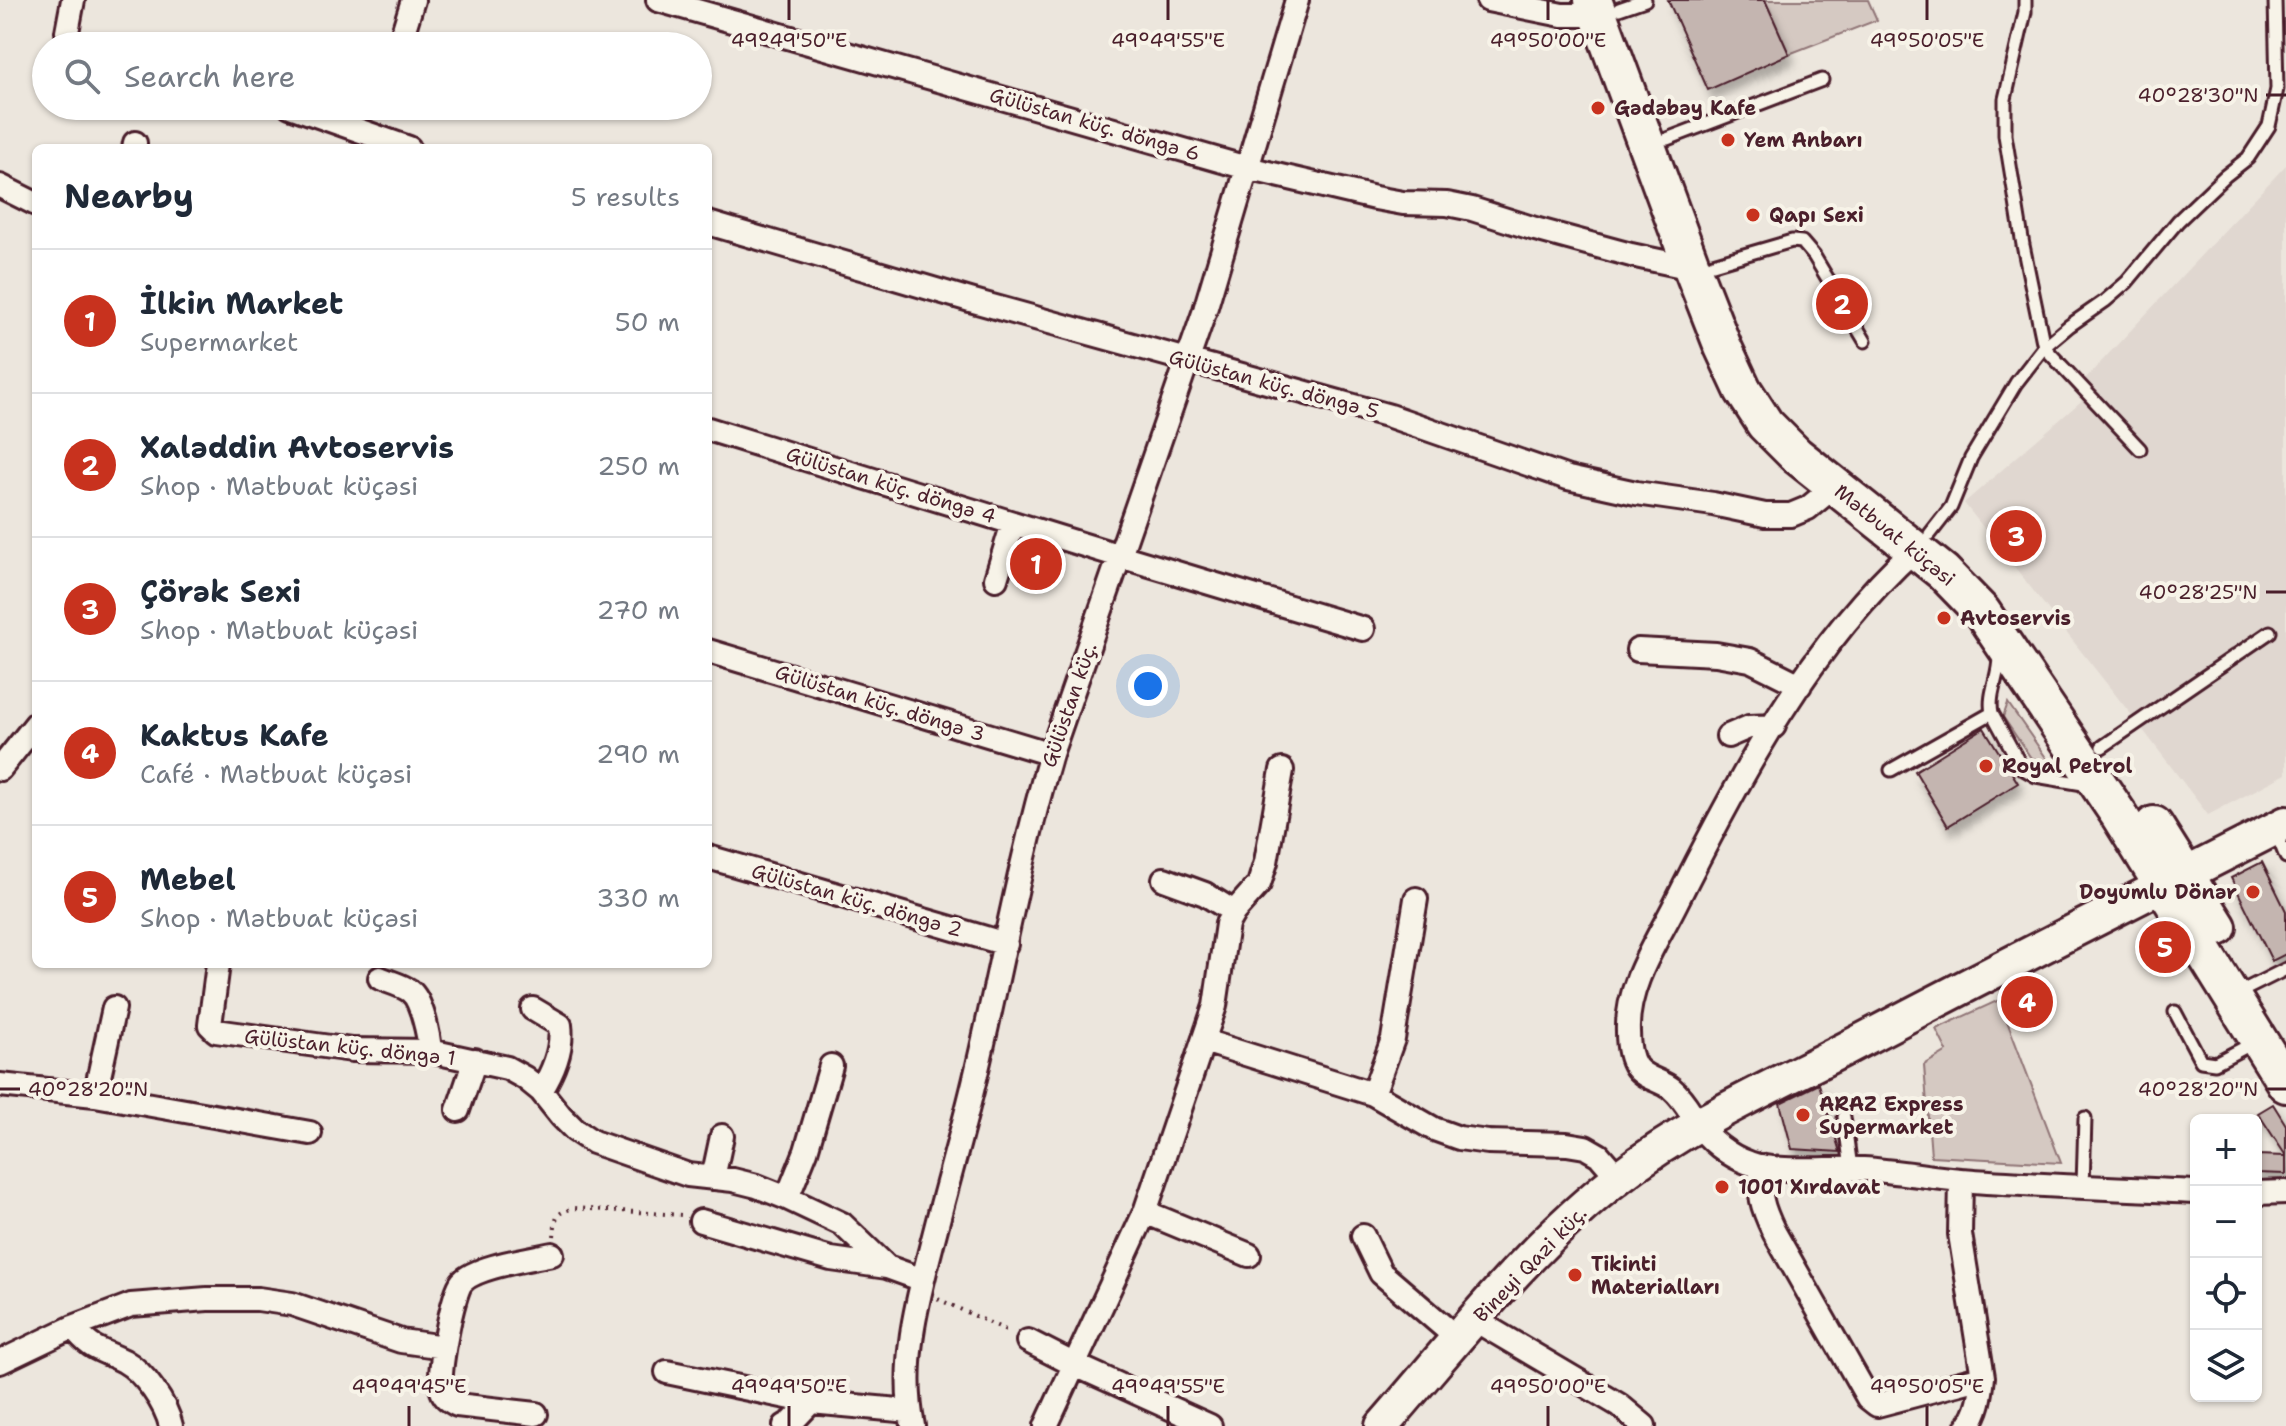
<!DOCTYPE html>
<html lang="en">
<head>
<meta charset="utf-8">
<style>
  body { margin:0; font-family:"Shantell Sans",sans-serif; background:#f2f2f3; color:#1f2937 }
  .controls { position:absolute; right:24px; bottom:24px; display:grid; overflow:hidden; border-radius:12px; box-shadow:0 2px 6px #0004 }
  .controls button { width:72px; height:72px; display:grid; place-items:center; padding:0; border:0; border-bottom:2px solid #e0e1e3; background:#fff; color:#1f2937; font:40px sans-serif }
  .you { position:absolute; left:1148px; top:686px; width:28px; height:28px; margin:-20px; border:6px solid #fff; border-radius:50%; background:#1a73e8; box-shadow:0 0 0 12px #1a73e833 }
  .badge { display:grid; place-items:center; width:52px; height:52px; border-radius:50%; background:#c8321e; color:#fff; font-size:26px; font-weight:700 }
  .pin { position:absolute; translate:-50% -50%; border:4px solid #fff; box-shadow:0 2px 8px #0006 }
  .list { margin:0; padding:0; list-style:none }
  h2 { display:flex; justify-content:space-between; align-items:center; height:104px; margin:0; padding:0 32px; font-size:34px }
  h2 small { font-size:26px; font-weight:400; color:#747a83 }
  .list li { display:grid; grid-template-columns:52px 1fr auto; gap:24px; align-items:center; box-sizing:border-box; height:144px; padding:0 32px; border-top:2px solid #e0e1e3 }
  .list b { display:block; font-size:30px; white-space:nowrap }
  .list p { margin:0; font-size:26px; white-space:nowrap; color:#747a83 }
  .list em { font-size:26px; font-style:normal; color:#747a83 }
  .icon { flex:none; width:44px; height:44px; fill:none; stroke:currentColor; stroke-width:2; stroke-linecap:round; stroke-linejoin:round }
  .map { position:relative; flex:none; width:2286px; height:1426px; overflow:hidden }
  .search { position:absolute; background:#fff; box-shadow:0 2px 6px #0004; left:32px; top:32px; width:680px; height:88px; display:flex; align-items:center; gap:20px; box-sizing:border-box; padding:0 28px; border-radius:44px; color:#747a83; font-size:30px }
  .panel { position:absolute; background:#fff; box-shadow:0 2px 6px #0004; left:32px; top:144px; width:680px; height:824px; border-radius:12px }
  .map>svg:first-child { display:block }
  .built { fill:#e0d7d0 }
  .green { fill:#d5c9c2; stroke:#907476; stroke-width:2 }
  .building { fill:#c4b5b0; stroke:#4a1f2b; stroke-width:2; filter:url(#shadow) }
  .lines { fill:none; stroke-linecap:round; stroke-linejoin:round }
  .service-casing { stroke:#4a1f2b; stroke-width:17 }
  .minor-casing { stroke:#4a1f2b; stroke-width:28 }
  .secondary-casing { stroke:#4a1f2b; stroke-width:38 }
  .primary-casing { stroke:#4a1f2b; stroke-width:42 }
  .path { stroke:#4a1f2b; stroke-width:4; stroke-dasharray:2 6; stroke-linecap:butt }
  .service { stroke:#f7f3e8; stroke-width:11 }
  .minor { stroke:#f7f3e8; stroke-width:22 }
  .secondary { stroke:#f7f3e8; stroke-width:32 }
  .primary { stroke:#f7f3e8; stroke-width:36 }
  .ticks { fill:none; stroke:#4a1f2b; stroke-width:3 }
  .poi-dot { fill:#c8321e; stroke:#f7f3e8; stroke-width:3 }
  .labels { text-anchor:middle; stroke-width:8; stroke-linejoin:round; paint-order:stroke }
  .poi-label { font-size:20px; font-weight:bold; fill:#4a1f2b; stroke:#f7f3e8; text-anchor:start }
  .street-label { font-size:20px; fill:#4a1f2b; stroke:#f7f3e8 }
  .ticks-label { font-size:20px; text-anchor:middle; fill:#4a1f2b; stroke:#f7f3e8; stroke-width:8; stroke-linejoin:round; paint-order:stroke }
</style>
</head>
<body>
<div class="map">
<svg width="2286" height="1426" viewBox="0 0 2286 1426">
  <defs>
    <filter id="shadow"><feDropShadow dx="5" dy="9" stdDeviation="4" flood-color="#0004"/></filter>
  </defs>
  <rect width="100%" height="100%" fill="#ece6dd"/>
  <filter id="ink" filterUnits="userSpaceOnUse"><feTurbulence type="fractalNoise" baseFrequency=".0125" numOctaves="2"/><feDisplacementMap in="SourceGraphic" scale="16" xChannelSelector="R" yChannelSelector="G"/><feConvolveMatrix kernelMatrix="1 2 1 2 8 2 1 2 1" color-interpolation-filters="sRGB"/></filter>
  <g filter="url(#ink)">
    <!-- built -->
    <path class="built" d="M2286,165V774L2208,815L2137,722L1964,503L2094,390L2085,379Z"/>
    <!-- green -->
    <path class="green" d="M1765,0H1868L1877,20L1789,54Z
      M2008,703L2049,762L2031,758L2003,717Z
      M1999,1000L2061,1163L1931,1156L1924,1065L1947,1051L1936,1029Z"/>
    <!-- building -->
    <path class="building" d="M1668,0H1765L1789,54L1708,90Z
      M1984,728L2018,783L1948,826L1915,771Z
      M2262,862L2286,911V954L2272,961L2231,878Z
      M1819,1084L1840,1152L1792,1149L1780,1103Z
      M2273,1104L2286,1125V1156L2258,1113Z
      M2256,1155L2286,1156V1174L2256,1173Z"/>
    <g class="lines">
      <!-- service casing -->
      <g class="service-casing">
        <path id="service" d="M2025,0V12L2005,99V135L2023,245L2044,347L2140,449
          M1619,9L1645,0
          M1667,139L1822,80
          M1713,264L1792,241L1802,242L1814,256L1865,341
          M1930,534L1951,507L1971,458L2016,383L2044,347L2069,326L2105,301L2127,282L2178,221L2225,176L2248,158L2269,126L2277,89L2275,0
          M1999,657C1999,677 1988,694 1992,713L2022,768L2036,776L2089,785
          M2102,747L2270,632
          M1891,770L1992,713
          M2275,830L2286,857
          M2248,988L2286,969
          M2175,1012L2201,1061L2215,1063L2255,1042
          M1844,1117L1851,1168
          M2083,1186L2085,1118"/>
      </g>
      <!-- minor casing -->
      <g class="minor-casing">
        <path id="minor" d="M658,0L1247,168L1375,198L1403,203L1447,204L1472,209L1535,229L1631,255L1692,268
          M1488,0L1562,15H1599
          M67,32L73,0
          M399,46L413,0
          M290,106L409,148
          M134,148L135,143
          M0,186L36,204
          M708,223L970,300L1390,416L1568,478L1636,493L1713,504L1765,515H1791L1808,508L1835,486
          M708,429L1120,556L1363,629
          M1915,549C1809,645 1739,777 1676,903C1656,943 1626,986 1628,1032C1628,1044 1630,1058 1636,1067C1645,1079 1661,1080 1672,1089C1683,1098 1689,1110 1697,1122C1708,1140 1729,1156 1749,1163C1778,1174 1831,1167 1863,1169C1896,1171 1928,1177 1960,1180C2038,1186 2117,1188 2196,1192
          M996,579L1013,523
          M1638,650L1716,654L1750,660L1800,685
          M708,651L1051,754
          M1728,736L1749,727L1774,726
          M0,769L36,724
          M708,857L1006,944
          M1164,879L1205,894L1234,912
          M218,964L210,1025L216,1031L352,1050L430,1051L507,1068L525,1078L541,1091L561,1116L575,1130L593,1142L688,1175L733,1180L757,1186L787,1198L842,1224L887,1267L923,1280
          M380,978C389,982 402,985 410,991C422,1000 429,1037 430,1051
          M533,1009L560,1025C563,1048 553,1072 541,1091
          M1204,1041L1373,1094L1434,1129L1459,1138L1488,1142L1567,1144L1585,1147L1599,1155L1618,1177
          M0,1085L95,1095L310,1133
          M1373,1094L1393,1039L1416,899
          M95,1095L114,1008
          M458,1110L475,1060
          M1761,1166C1759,1196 1761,1205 1774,1232L1868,1398L1877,1405L1983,1377
          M713,1178L722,1136
          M1961,1180L1960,1234L1983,1377C1981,1395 1979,1411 1968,1426
          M2256,1193L2286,1192
          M787,1198L806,1151L831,1066
          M1145,1212L1249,1255
          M701,1221L831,1259L887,1267
          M1363,1236L1381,1273L1458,1339
          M1475,1320L1619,1405L1644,1426
          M73,1327C93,1352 99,1348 124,1361C144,1372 166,1404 171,1426
          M1028,1341L1073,1364L1210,1426
          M0,1362L73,1327L131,1305L207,1299H258L292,1304L401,1341L444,1347
          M667,1372L811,1402L910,1411
          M536,1414L457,1405C448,1400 443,1397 441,1387C439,1370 452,1294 462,1282C476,1266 531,1259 552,1254
          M785,1426L792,1422L811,1402
          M913,1426C899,1360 920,1291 936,1228C949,1177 964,1126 976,1074C1001,968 1020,859 1051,754L1205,310L1297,0
          M1046,1426L1145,1212L1215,1006L1227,924L1234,912L1259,884L1266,862L1282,770"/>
      </g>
      <!-- secondary casing -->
      <g class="secondary-casing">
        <path id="secondary" d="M1382,1426C1457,1340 1528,1247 1619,1177C1687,1124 1769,1088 1845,1049C1991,972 2139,898 2286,823"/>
      </g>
      <!-- primary casing -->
      <g class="primary-casing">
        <path id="primary" d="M1593,0L1692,268L1723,347L1743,390L1765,424L1796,455L1943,572L1982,612L2119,815L2286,1084
          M2154,825L2218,927"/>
      </g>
      <!-- path -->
      <path class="path" d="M554,1236C556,1215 555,1213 575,1208L681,1215
        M938,1299L1010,1332"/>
      <!-- service -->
      <use href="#service" class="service"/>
      <!-- minor -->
      <use href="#minor" class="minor"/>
      <!-- secondary -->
      <use href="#secondary" class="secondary"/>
      <!-- primary -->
      <use href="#primary" class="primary"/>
    </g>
  </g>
  <!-- ticks -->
  <path class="ticks" d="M789,0V20M1168,0V20M1548,0V20M1927,0V20M2266,95H2286M2266,592H2286M0,1089H20M2266,1089H2286M409,1406V1426M789,1406V1426M1168,1406V1426M1548,1406V1426M1927,1406V1426"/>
  <!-- markers -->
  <g class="poi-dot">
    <circle cx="1598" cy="108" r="8"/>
    <circle cx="1728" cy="140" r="8"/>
    <circle cx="1753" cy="215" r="8"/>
    <circle cx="1944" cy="618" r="8"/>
    <circle cx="1986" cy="766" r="8"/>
    <circle cx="2253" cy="892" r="8"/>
    <circle cx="1803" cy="1115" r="8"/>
    <circle cx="1722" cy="1187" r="8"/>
    <circle cx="1575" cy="1275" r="8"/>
  </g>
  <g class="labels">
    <!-- poi labels -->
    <g class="poi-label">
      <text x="1614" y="115">Gədəbəy Kafe</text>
      <text x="1744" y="147">Yem Anbarı</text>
      <text x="1769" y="222">Qapı Sexi</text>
      <text x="1960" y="625">Avtoservis</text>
      <text x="2002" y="773">Royal Petrol</text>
      <text x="2237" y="899" text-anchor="end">Doyumlu Dönər</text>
      <text x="1819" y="1111">ARAZ Express<tspan x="1819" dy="23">Supermarket</tspan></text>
      <text x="1738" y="1194">1001 Xırdavat</text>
      <text x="1591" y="1271">Tikinti<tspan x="1591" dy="23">Materialları</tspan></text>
    </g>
    <!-- street labels -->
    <g class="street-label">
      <text transform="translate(1095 124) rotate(16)" y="7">Gülüstan küç. döngə 6</text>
      <text transform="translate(1274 384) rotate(15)" y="7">Gülüstan küç. döngə 5</text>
      <text transform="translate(891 485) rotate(17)" y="7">Gülüstan küç. döngə 4</text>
      <text transform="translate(1895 535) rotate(39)" y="7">Mətbuat küçəsi</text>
      <text transform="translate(880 703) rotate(17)" y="7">Gülüstan küç. döngə 3</text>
      <text transform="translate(1069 705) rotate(-71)" y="7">Gülüstan küç.</text>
      <text transform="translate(857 900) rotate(16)" y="7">Gülüstan küç. döngə 2</text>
      <text transform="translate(350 1047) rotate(6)" y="7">Gülüstan küç. döngə 1</text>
      <text transform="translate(1530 1264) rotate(-46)" y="7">Bineyi Qazi küç.</text>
    </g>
  </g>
  <g class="ticks-label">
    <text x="789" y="47">49°49'50"E</text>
    <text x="1168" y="47">49°49'55"E</text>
    <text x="1548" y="47">49°50'00"E</text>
    <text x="1927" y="47">49°50'05"E</text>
    <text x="2198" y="102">40°28'30"N</text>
    <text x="2198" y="599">40°28'25"N</text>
    <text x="88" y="1096">40°28'20"N</text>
    <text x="2198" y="1096">40°28'20"N</text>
    <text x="409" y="1393">49°49'45"E</text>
    <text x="789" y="1393">49°49'50"E</text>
    <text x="1168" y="1393">49°49'55"E</text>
    <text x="1548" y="1393">49°50'00"E</text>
    <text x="1927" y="1393">49°50'05"E</text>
  </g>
</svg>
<div class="controls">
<button>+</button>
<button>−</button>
<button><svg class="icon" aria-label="locate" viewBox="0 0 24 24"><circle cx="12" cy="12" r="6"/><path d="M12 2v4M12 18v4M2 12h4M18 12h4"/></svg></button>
<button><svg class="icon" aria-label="layers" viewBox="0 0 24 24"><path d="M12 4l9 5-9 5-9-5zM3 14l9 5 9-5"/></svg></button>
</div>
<div class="you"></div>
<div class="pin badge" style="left:1036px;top:564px">1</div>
<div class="pin badge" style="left:1842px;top:304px">2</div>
<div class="pin badge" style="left:2016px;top:536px">3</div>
<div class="pin badge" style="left:2027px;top:1002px">4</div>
<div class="pin badge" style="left:2165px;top:947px">5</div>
<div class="search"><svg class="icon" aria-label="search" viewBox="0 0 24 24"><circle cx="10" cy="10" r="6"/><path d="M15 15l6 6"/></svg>Search here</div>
<section class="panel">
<h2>Nearby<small>5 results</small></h2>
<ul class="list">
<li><span class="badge">1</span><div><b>İlkin Market</b><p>Supermarket</p></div><em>50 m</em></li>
<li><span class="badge">2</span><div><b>Xaləddin Avtoservis</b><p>Shop · Mətbuat küçəsi</p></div><em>250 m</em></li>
<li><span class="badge">3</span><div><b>Çörək Sexi</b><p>Shop · Mətbuat küçəsi</p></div><em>270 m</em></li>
<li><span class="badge">4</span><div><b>Kaktus Kafe</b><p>Café · Mətbuat küçəsi</p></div><em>290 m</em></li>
<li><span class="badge">5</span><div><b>Mebel</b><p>Shop · Mətbuat küçəsi</p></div><em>330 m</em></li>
</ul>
</section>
</div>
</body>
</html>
